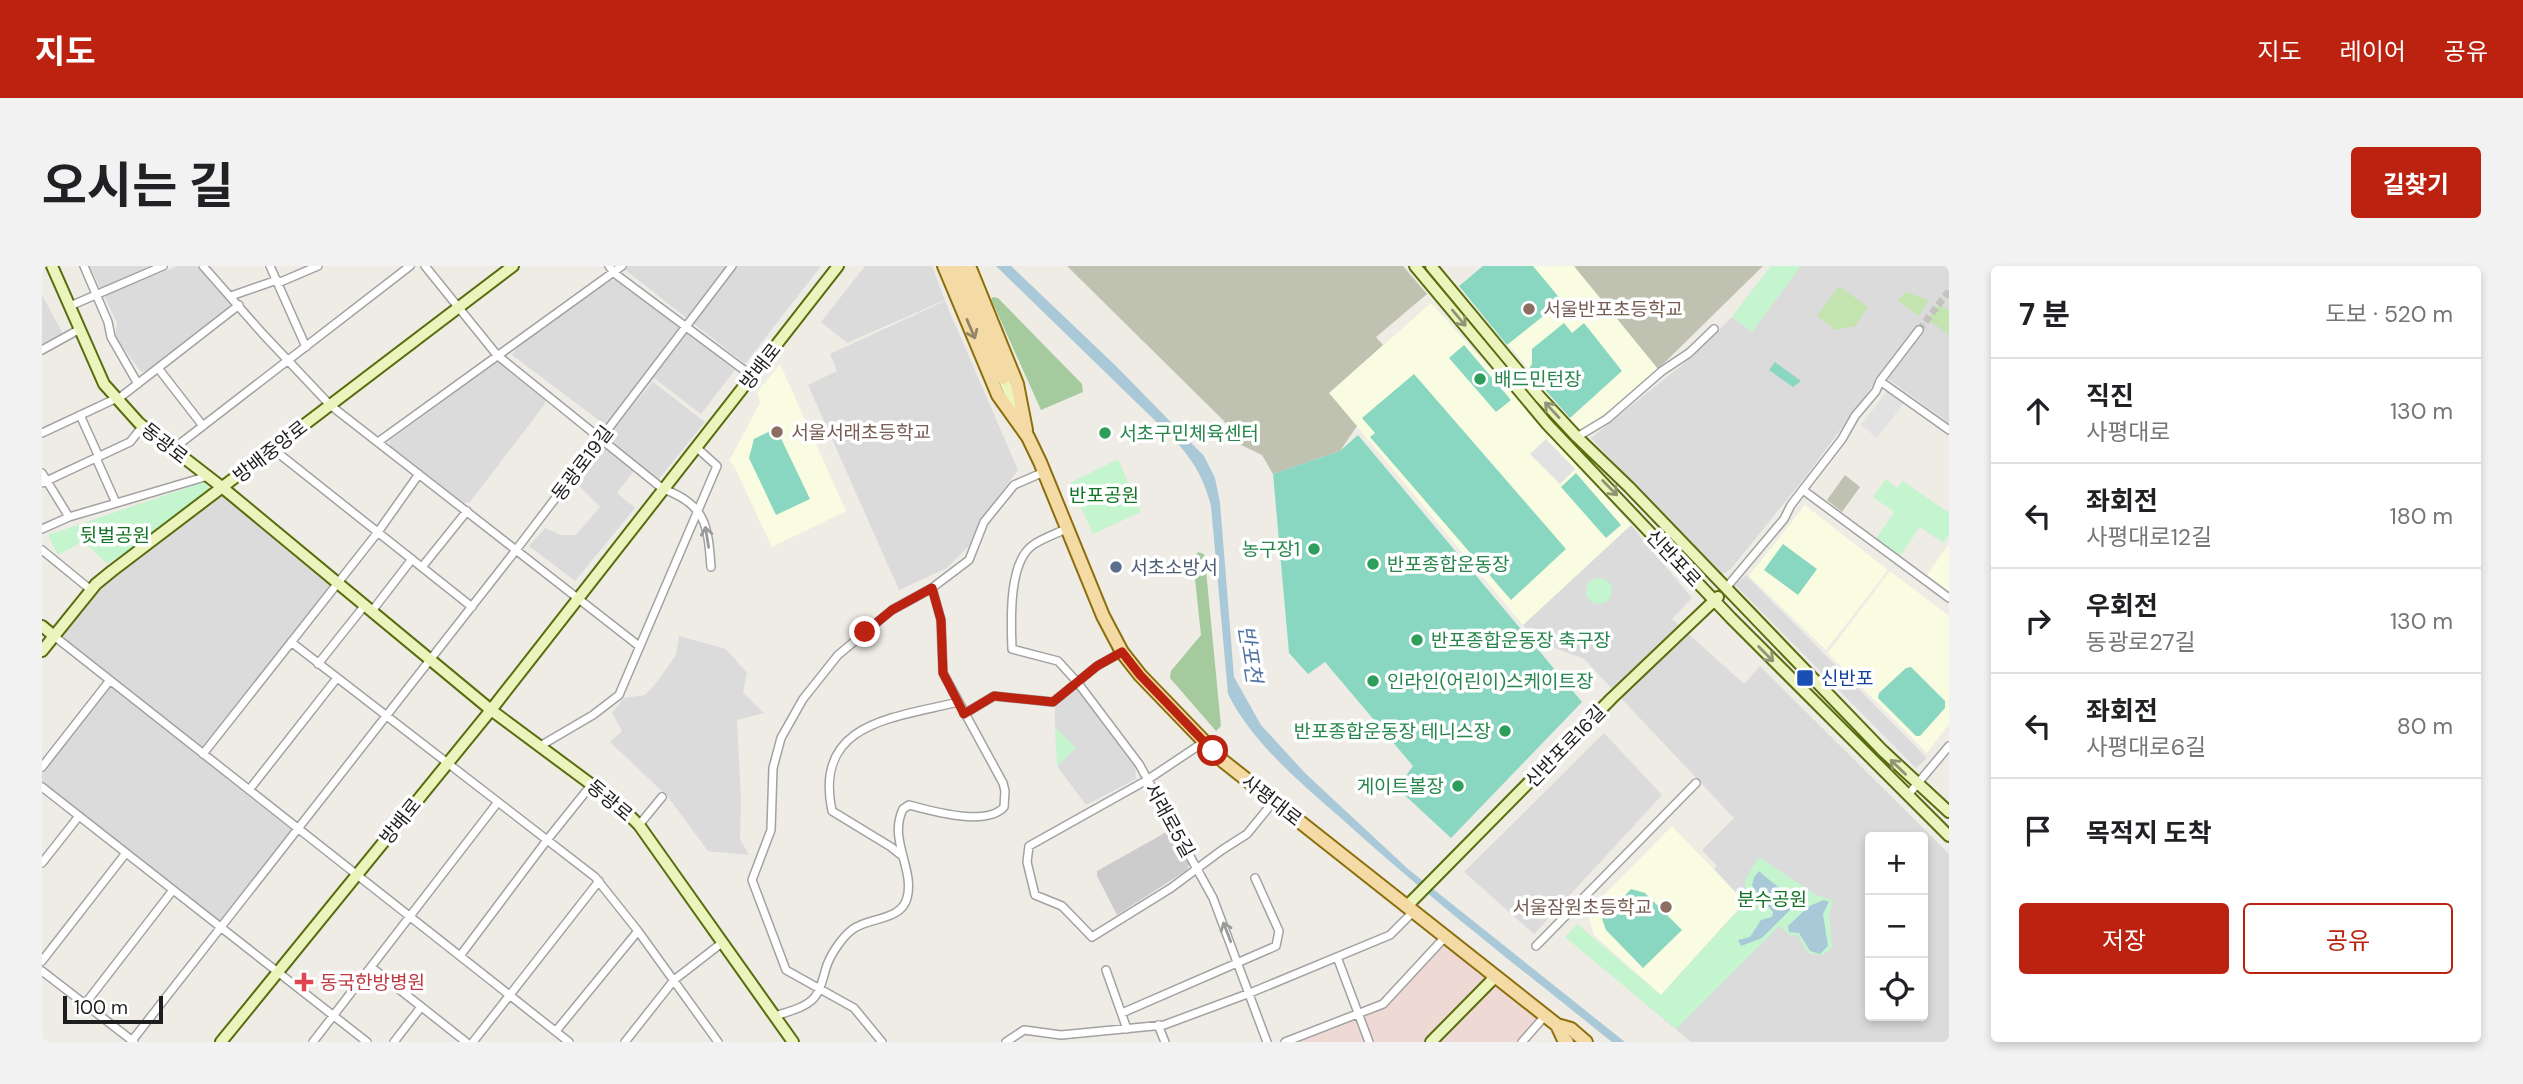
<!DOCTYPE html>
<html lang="ko">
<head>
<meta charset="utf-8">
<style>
  body { margin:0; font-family:"DM Sans","Noto Sans KR",sans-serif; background:#f2f2f2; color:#202124 }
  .controls { position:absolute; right:21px; bottom:21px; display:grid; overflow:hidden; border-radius:7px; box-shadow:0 4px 10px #0003 }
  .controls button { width:63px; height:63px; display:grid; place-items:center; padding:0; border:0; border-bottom:2px solid #e0e0e0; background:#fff; color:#202124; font:35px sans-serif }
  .scale { position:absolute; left:21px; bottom:18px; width:100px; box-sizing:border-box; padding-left:7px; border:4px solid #1e1e1e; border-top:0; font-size:19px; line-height:24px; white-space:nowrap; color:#1e1e1e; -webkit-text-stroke:5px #fff; paint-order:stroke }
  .stop { position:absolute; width:21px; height:21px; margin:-16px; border:5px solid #bc2210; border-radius:50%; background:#fff }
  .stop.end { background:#bc2210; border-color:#fff; box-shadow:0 2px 7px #0008 }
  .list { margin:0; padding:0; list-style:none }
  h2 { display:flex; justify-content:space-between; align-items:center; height:91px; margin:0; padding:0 28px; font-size:30px }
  h2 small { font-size:23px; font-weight:400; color:#757577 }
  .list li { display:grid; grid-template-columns:46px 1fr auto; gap:21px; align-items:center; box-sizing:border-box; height:105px; padding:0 28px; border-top:2px solid #e0e0e0 }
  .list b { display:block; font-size:26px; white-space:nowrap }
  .list p { margin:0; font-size:23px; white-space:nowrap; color:#757577 }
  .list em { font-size:23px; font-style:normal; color:#757577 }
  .actions { display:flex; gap:14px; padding:21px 28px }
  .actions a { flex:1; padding:16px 0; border:2px solid #bc2210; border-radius:7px; text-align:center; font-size:24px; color:#bc2210 }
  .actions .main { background:#bc2210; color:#fff }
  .icon { flex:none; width:38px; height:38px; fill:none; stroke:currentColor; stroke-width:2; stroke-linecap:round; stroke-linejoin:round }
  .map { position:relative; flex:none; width:1907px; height:776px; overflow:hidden; border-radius:7px }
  header { display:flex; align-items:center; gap:42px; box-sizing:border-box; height:98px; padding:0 35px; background:#bc2210; color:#fff }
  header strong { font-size:33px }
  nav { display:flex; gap:38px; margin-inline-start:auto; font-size:24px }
  .intro { display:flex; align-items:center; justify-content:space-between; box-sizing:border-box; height:168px; padding:0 42px }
  h1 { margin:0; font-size:49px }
  .button { padding:18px 32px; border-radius:7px; background:#bc2210; color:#fff; font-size:24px; font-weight:700 }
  main { display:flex; gap:42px; padding:0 42px }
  aside { flex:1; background:#fff; border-radius:7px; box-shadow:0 4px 10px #0003 }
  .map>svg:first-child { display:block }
  .residential { fill:#dcdbdb; fill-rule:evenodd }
  .commercial { fill:#eed9d5 }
  .education { fill:#f9fce0 }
  .religious { fill:#ccc }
  .construction { fill:#c0c2b1 }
  .grass { fill:#c3e4af }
  .forest { fill:#a5ca9d }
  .park { fill:#c5f5ce }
  .pitch { fill:#89d7c1 }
  .parking { fill:#e2e2e2 }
  .water { fill:#a9c9d8 }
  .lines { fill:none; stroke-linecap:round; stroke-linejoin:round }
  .street-tunnel { stroke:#c4c3bd; stroke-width:7; stroke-dasharray:7 3.5; stroke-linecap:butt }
  .street-casing { stroke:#a2a2a2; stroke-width:10 }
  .secondary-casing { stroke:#586d0d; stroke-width:14 }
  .primary-casing { stroke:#8c6f0c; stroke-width:16 }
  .street { stroke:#fff; stroke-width:7 }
  .secondary { stroke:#ecf4bd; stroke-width:10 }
  .primary { stroke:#f4daa4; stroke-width:12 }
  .oneway { stroke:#8f9475 }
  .oneway2 { stroke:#948568 }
  .oneway3 { stroke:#9a9a9a }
  .route { stroke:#bc2210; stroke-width:9 }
  .education-dot { fill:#8d6e63; stroke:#fff; stroke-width:2.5 }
  .leisure-dot { fill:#2e9e5b; stroke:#fff; stroke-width:2.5 }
  .service-dot { fill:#5c6f8a; stroke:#fff; stroke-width:2.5 }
  .transit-dot { fill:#1a4fb4; stroke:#fff; stroke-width:2.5 }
  .health-dot { fill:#e0444e; stroke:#fff; stroke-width:2.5 }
  .labels { text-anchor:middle; stroke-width:7; stroke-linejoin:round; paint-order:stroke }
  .education-label { font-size:19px; fill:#785e54; stroke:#fff; text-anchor:start }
  .street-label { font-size:19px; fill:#1e1e1e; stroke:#fff }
  .leisure-label { font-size:19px; fill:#27864d; stroke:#fff; text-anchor:start }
  .park-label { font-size:19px; fill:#147426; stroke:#fff }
  .service-label { font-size:19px; fill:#4e5e75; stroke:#fff; text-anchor:start }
  .transit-label { font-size:19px; fill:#164399; stroke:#fff; text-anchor:start }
  .health-label { font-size:19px; fill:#be3a42; stroke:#fff; text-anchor:start }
  .water-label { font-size:21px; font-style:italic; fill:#5273a6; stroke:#fff }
</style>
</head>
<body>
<header>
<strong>지도</strong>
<nav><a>지도</a><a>레이어</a><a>공유</a></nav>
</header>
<div class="intro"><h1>오시는 길</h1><a class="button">길찾기</a></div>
<main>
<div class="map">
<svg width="1907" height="776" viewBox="0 0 1907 776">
  <rect width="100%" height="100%" fill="#eeece5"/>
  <!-- residential -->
  <path class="residential" d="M48,0H107L58,22Z
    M136,0H154L189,35V42L104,106L98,105L73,70L75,57L63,32L64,28Z
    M585,0H779L703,98L582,3Z
    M823,0H890L903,34L805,77L779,56Z
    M1729,0H1907V157L1839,108L1768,205L1688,304L1678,309L1549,172L1651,90L1690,51Z
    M569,14H577L693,104L659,148L612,112L593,137L611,116L663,156L616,214L566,172L571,165L470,89L476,80Z
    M0,29L21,68L0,80Z
    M903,35L976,204L939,253L927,280L905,302L857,324L766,119L795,105L788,88Z
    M454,97H458L503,131V138L428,236L422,237L348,180L347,175Z
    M561,179L592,205L575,227L593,242L533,315L487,280L503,262L519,269H534L558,241L534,217Z
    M181,222L296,317L161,488L257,563L179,662L0,522V501L67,414L15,366L54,318Z
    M1589,259L1650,332L1630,353L1702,418L1718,400L1907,588V776H1649L1606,740L1703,637L1672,603L1675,600L1660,584L1692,552L1542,393L1500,377L1481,359ZM1828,571H1881V750H1828Z
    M1704,309L1885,492L1874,502L1693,319Z
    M637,370L684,383L705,407L701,426L722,447L695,454L699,534L698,573L707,589L666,585L626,531L568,476L580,465L570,447L582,432L603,429L614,417L634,389Z
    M1035,423L1093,499L1094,513L1044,539L1015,500L1034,482L1013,461V439Z
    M1562,467L1620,529L1492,668L1422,606Z"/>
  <!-- commercial -->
  <path class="commercial" d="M1404,677L1496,752L1475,776H1254L1345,741Z"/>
  <!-- education -->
  <path class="education" d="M1441,0H1532L1616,103L1540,166L1417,20Z
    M1389,37L1589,259L1481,359L1287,127Z
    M738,98L804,245L730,281L692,200L687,195L718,137L715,126Z
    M1763,239L1846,304L1784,384L1707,310Z
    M1907,278V325L1885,309Z
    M1848,305L1907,350V458L1885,487L1786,387Z
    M1630,560L1703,636L1619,729L1552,669L1545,646Z"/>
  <!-- religious -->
  <path class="religious" d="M1128,564L1148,596L1145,604L1075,649L1055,610V605Z"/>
  <!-- construction -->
  <path class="construction" d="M1025,0H1361L1385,28L1334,71L1341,79L1287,127L1315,160L1298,185L1231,208L1220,189L1195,177L1182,155Z
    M1532,0H1721L1616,103Z
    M1803,209L1818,221L1800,246L1785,234Z"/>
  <!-- grass -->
  <path class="grass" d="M1797,20L1826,41L1813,60L1794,64L1775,50Z
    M1864,26L1887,34L1877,50L1856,35Z
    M1897,39L1907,44V69L1885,53Z"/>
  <!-- forest -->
  <path class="forest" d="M951,31L956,32L1040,118L1041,126L999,144L949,33Z
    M1156,286L1162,288L1163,294L1179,460L1174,465L1128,412L1129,405L1159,369L1151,294Z"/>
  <!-- park -->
  <path class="park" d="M1729,0H1759L1710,66L1690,51Z
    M1076,193L1099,246L1051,268L1028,217Z
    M1844,213L1855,222L1861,215L1907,247V269L1901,277L1878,261L1858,290L1834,273L1852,246L1831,231Z
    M162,216L173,228L131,258L65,298L42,275L16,289L6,269Z
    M1544 325a13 13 0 1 1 26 0a13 13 0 1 1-26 0Z
    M1013,461L1034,482L1015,500V499Z
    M1717,591L1772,628L1791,635L1787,649L1790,682L1781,689L1766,687L1756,669H1748L1737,660L1634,763L1523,671L1535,658L1619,729L1703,637V614Z"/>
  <!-- pitch -->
  <path class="pitch" d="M1441,0H1491L1520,35L1465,79L1417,20Z
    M1522,57L1530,67L1542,57L1580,105L1528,152L1486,104L1490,98V83Z
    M1422,79L1469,134L1454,146L1407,92Z
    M1733,96L1759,115L1751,121L1727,104Z
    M1372,108L1524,283L1469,334L1328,171L1333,167L1320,152Z
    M734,162L768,233L734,249L707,192L712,173Z
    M1316,169L1540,436L1409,572L1355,522L1371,500L1283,396L1266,408L1247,387L1231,208L1298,185Z
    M1534,207L1579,259L1564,272L1519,221Z
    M1741,278L1775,303L1756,329L1722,304Z
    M1869,401L1903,435V442L1878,470H1874L1836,432L1837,427L1864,402Z
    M1589,623L1603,627L1640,664L1601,702L1564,664L1560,653Z"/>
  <!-- parking -->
  <path class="parking" d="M1845,125L1862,137L1835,172L1819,159Z
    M1504,173L1533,203L1518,218L1488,188Z"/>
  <!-- water -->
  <path class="water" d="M954,0H969L1075,101L1162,190L1173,212L1178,237L1192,411L1219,459L1263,507L1366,603L1583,776H1570C1479,703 1387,632 1300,553C1259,517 1211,478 1186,428L1169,240C1161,210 1152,196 1132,173Z
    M1717,605C1730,618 1747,624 1749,643L1720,672L1699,680L1696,674L1708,671L1719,654L1730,651L1731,646L1710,620L1712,611Z
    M1782,634L1787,636L1781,648L1786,680L1778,688L1768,685L1757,667L1747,666L1746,660L1767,640Z"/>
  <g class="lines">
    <!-- street-tunnel -->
    <path class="street-tunnel" d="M1877,64L1907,25"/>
    <!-- street casing -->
    <g class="street-casing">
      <path id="street" d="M42,0L66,56L69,71L96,118
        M161,0L220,67L288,139L597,380
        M228,0L264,81
        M383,0L455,89L621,223C664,238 666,260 669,301
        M567,0L572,7L710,110
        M236,17L276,0
        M189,30L235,14
        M28,40L121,0
        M0,84L38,63
        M116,102L161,160
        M1838,115L1877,64
        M76,133L197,39
        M38,149L57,191
        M0,167L75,132
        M1535,171L1565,153L1620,105L1647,87L1672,63
        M336,176L580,0
        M131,183L368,0
        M231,183L430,341
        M54,192L74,237
        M0,207L27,251
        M0,217L88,176L101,160
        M1761,224L1907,332
        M1026,262C1014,268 1001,272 991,279C966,296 969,356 970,383L1016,395L1036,417L1097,498L1171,632L1225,776
        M0,263L27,251L166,210
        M0,284L49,324
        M380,301L425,245
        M1684,322L1742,253L1749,239L1800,173L1813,150L1834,125L1838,115L1907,164
        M330,345L370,293
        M12,370L527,776
        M249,376L553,611L596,665L676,776
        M276,398L323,339
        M922,448L952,430L1011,436L1055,400L1080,386
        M1162,476L1105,514L987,580L985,596L993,629L1020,640L1050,671L1129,622L1180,584L1205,568L1232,535
        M498,480L551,449L577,429L675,200L654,181
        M161,488L336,266L377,208
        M0,501L68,414
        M0,521L325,776
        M207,524L295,412
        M1866,529L1907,480
        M597,559L620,531
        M859,589L849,581L790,545C771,456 852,452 916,436
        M0,597L37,550
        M1494,680L1654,517
        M418,690L505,574L550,518
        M1295,691L1327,776
        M0,695L84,587
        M329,701L424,776
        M1064,704L1085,763
        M0,705L92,776
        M43,738L131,624
        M1080,747L1234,680L1237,665L1213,612
        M733,750C745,746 763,742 772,732C779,724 781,712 784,702C788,689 800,671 811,663C827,651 859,655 865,632C873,603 846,574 861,543L867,539C890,545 944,561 962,541L963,525L961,517L901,407L899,354L890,322
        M1116,759L1123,776
        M514,765L596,665
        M89,776L474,284L690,0
        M271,776L456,536
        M352,776L379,741
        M431,776L557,615
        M583,776L632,714L681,676
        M840,776L812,742L744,704L710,614L729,564L731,502L739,472L761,433L796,389L850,344L890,322L927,294L942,256L972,219L1002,206
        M964,776L982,764L1019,769L1122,759L1208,727L1348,669L1372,645
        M1243,776L1341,738L1404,670
        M1480,776L1503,750"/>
    </g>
    <!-- secondary casing -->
    <g class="secondary-casing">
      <path id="secondary" d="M10,0L62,118L97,157L181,222L449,444L577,539L597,559L751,776
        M1373,0L1505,158L1689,352L1907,570
        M1389,0L1497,130L1535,171L1587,221L1841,485L1907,546
        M961,112L979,155
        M0,360L12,370
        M0,385L54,318L70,305L471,0
        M1365,640L1570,432L1676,331
        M179,776L449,444L796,0
        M1389,776L1454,710"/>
    </g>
    <!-- primary casing -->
    <g class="primary-casing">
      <path id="primary" d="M902,0L956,129L986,171L998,196L1061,350L1080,386L1098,409L1181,495L1515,759L1529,763L1544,776
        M914,0L961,112
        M927,0L975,118L984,164
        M1515,759L1521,772L1525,776"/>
    </g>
    <!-- street -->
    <use href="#street" class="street"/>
    <!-- secondary -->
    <use href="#secondary" class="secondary"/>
    <!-- primary -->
    <use href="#primary" class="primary"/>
  </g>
  <!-- one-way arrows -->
  <defs><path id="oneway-shaft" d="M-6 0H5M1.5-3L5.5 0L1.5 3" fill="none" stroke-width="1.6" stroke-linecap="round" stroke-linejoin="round" transform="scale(1.75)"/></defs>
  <g class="oneway">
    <use href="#oneway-shaft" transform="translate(1417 52) rotate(50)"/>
    <use href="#oneway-shaft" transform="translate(1510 144) rotate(-133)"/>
    <use href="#oneway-shaft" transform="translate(1568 222) rotate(46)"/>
    <use href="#oneway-shaft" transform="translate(1724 388) rotate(45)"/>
    <use href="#oneway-shaft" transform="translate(1856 501) rotate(-136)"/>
  </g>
  <use class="oneway2" href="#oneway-shaft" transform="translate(929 63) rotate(67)"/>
  <g class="oneway3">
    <use href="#oneway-shaft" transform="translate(665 271) rotate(-99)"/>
    <use href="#oneway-shaft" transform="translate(1185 666) rotate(-111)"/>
  </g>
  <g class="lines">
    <!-- route -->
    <path class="route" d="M823,366L850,344L890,322L899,354L901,407L922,448L952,430L1011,436L1055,400L1080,386L1098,409L1171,485"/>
  </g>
  <!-- markers -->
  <g class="education-dot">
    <circle cx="1487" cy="43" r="7"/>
    <circle cx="735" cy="166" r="7"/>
    <circle cx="1624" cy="641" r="7"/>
  </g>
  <g class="leisure-dot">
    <circle cx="1438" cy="113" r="7"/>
    <circle cx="1063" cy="167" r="7"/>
    <circle cx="1272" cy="283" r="7"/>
    <circle cx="1331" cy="298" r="7"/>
    <circle cx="1375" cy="374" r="7"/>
    <circle cx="1331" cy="415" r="7"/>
    <circle cx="1463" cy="465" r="7"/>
    <circle cx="1416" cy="520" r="7"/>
  </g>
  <circle class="service-dot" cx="1074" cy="301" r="7"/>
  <rect class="transit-dot" x="1754" y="403" width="18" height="18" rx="3.5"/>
  <path class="health-dot" d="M258.5 705.5h7v7h7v7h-7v7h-7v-7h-7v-7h7z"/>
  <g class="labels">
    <!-- education labels -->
    <g class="education-label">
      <text x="1501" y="50">서울반포초등학교</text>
      <text x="749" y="173">서울서래초등학교</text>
      <text x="1610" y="648" text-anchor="end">서울잠원초등학교</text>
    </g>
    <!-- street labels -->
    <g class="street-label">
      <text transform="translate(718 100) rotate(-52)" y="7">방배로</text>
      <text transform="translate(123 177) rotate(38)" y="7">동광로</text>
      <text transform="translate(228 185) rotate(-38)" y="7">방배중앙로</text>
      <text transform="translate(540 197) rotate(-53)" y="7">동광로19길</text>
      <text transform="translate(1632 292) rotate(47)" y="7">신반포로</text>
      <text transform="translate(1523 480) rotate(-46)" y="7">신반포로16길</text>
      <text transform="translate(568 534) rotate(40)" y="7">동광로</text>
      <text transform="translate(1230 534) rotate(38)" y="7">사평대로</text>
      <text transform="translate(1128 554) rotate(61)" y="7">서래로5길</text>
      <text transform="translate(358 555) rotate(-51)" y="7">방배로</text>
    </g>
    <!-- leisure labels -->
    <g class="leisure-label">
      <text x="1452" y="120">배드민턴장</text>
      <text x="1077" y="174">서초구민체육센터</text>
      <text x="1258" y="290" text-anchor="end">농구장1</text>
      <text x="1345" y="305">반포종합운동장</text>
      <text x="1389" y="381">반포종합운동장 축구장</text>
      <text x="1345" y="422">인라인(어린이)스케이트장</text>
      <text x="1449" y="472" text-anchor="end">반포종합운동장 테니스장</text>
      <text x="1402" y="527" text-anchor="end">게이트볼장</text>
    </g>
    <!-- park labels -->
    <g class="park-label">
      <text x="1062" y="236">반포공원</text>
      <text x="73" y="276">뒷벌공원</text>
      <text x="1730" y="640">분수공원</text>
    </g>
    <!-- service labels -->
    <g class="service-label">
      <text x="1088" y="308">서초소방서</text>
    </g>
    <!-- transit labels -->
    <g class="transit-label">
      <text x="1779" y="419">신반포</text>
    </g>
    <!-- health labels -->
    <g class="health-label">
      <text x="278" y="723">동국한방병원</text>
    </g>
    <!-- water labels -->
    <g class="water-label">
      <text transform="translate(1208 388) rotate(81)" y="7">반포천</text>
    </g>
  </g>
</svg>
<div class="controls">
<button>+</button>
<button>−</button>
<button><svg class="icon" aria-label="locate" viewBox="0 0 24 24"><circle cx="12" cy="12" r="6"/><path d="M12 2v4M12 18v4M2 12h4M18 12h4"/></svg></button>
</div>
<div class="scale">100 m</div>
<div class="stop" style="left:1171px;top:485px"></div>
<div class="stop end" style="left:823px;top:366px"></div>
</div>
<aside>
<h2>7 분<small>도보 · 520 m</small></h2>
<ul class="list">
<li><svg class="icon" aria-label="ahead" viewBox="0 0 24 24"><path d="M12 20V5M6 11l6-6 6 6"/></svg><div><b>직진</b><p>사평대로</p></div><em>130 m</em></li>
<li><svg class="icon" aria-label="left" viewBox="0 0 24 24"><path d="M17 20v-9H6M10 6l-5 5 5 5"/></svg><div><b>좌회전</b><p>사평대로12길</p></div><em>180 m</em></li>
<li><svg class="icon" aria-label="right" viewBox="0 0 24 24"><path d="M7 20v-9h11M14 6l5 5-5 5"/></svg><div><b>우회전</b><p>동광로27길</p></div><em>130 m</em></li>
<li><svg class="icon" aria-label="left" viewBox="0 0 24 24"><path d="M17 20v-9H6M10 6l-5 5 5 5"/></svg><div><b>좌회전</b><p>사평대로6길</p></div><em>80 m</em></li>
<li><svg class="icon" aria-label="arrive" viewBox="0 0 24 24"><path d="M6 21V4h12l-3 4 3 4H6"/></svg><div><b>목적지 도착</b></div></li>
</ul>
<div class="actions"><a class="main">저장</a><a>공유</a></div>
</aside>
</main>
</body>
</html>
